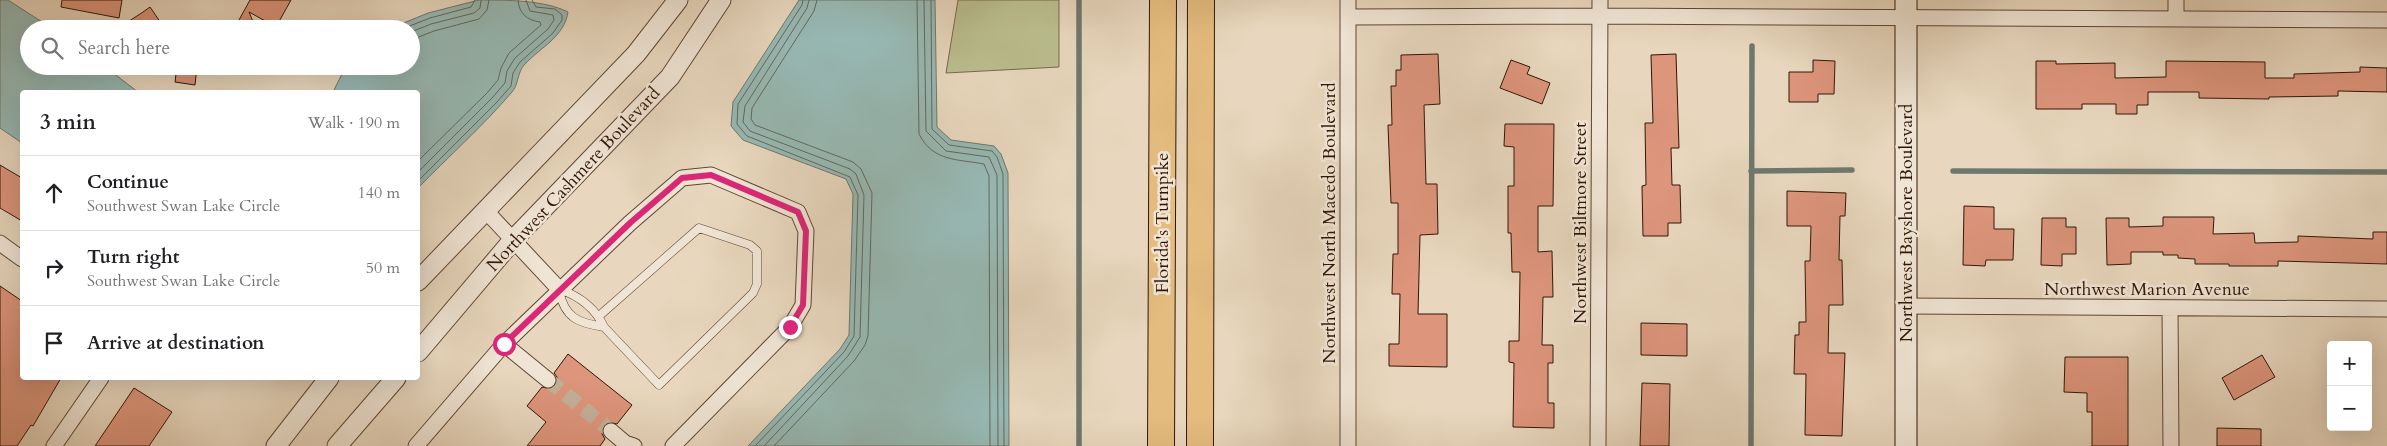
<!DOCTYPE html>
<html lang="en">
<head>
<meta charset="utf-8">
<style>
  body { margin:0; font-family:Cardo,serif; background:#f2f2f2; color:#202124 }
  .controls { position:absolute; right:15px; bottom:15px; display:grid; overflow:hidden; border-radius:5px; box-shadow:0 5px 20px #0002 }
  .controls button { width:45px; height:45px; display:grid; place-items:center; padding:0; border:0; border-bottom:1px solid #e0e0e0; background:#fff; color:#202124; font:25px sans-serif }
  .stop { position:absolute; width:15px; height:15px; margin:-11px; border:4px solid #db2777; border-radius:50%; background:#fff }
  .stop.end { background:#db2777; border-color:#fff; box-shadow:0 1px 5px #0008 }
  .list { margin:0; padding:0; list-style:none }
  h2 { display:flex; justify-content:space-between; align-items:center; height:65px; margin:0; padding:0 20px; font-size:21px }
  h2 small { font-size:16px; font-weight:400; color:#757577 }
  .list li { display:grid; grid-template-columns:32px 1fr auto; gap:15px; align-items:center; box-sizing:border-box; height:75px; padding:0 20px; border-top:1px solid #e0e0e0 }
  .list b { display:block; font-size:19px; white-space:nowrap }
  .list p { margin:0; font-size:16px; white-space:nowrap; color:#757577 }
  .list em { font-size:16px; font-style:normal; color:#757577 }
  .icon { flex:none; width:28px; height:28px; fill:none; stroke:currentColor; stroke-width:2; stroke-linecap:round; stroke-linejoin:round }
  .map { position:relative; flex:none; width:2387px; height:446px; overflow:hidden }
  .search { position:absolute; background:#fff; box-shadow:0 5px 20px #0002; left:20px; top:20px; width:400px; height:55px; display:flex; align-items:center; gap:12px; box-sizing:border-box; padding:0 18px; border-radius:28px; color:#757577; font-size:19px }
  .panel { position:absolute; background:#fff; box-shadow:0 5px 20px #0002; left:20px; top:90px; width:400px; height:290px; border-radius:5px }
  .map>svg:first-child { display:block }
  .green { fill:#babd8e; stroke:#766a4a }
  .water { fill:#97b9b4; stroke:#6e786e }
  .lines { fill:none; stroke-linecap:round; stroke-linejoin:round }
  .shore { stroke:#64685d; stroke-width:1 }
  .stream { stroke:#6e786e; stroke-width:5.5 }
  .building { fill:#dd957c; stroke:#311606 }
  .minor-tunnel { stroke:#c3b099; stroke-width:15; stroke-dasharray:15 8; stroke-linecap:butt }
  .service-casing { stroke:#5f4634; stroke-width:9 }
  .minor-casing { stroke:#5f4634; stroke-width:17 }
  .tertiary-casing { stroke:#5f4634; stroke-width:21 }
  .secondary-casing { stroke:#311606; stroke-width:23 }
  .motorway-casing { stroke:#311606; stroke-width:28 }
  .service { stroke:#f0e5d5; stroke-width:8 }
  .minor { stroke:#f0e5d5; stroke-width:15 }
  .tertiary { stroke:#f0e5d5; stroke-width:19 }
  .secondary { stroke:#f0e5d5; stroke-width:21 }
  .motorway { stroke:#e4bc7f; stroke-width:26 }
  .route { stroke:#db2777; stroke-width:6 }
  .labels { text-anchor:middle; stroke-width:5; stroke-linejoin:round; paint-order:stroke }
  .street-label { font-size:18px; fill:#311606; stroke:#f0e5d5 }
</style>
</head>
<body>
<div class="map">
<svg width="2387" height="446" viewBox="0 0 2387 446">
  <rect width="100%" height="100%" fill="#e8d7be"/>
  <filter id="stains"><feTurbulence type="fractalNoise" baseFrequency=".004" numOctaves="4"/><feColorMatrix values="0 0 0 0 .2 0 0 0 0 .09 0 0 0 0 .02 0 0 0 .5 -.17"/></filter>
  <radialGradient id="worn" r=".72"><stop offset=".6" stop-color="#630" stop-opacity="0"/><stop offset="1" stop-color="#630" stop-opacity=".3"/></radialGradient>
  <!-- green -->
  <path class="green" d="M958,0H1059V67L946,73Z"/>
  <!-- water -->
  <path class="water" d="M0,0H8L53,29H29V66H104L138,92H22V143L0,128Z
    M479,0C507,0 544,0 568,12C564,37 541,47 525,64C517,72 519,84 512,92C483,126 449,156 418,188V92H333L346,66H411V29H389L428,13Z
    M799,0H935L937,127L951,140L994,146L1001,154L1008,173L1009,446H748L840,349L849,335L853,194L846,179L743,140L731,126L733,102Z"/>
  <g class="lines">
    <!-- shore -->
    <path class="shore" d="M917,0L919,134C933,162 958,159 984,164L989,176L990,446
      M924,0L926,131L946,151L989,157L997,175L998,446
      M931,0L932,129L949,145L992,151L997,157L1003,174L1004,446
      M402,29L430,18L471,7L475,0
      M411,32L431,24L474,13L480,8L481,0
      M411,40L434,31L479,19L487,10L489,0
      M418,161L487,93L498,80L501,68L509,53L541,25L540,22C527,20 519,14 518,0
      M418,172L492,98L505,83L507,71L515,58L548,29L554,20L553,15L530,11L526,0
      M418,181L497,102L511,86L513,73L520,62L553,33L562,20V15L555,9L536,7L532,0
      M755,446L844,352L854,336L858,195L850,177L747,136L737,124L738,104L802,5L803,0
      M764,446L848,356L860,337L864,195L856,174L850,169L750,131L743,122L745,106L807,8L809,0
      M774,446L854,361L865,345L868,336L872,193L861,169L853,162L755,125L751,119L752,108L814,11L817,0"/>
    <!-- stream -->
    <path class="stream" d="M1751,171L1852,170
      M1953,171L2387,172
      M1079,446V0
      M1751,446L1752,46"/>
  </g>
  <!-- building -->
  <path class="building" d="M62,0H122L119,18L61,7Z
    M250,0H291L276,27L249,12L256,29H234Z
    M150,7L165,29H117L143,12Z
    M1438,54L1440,104L1424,105L1426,184H1437L1438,234L1420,235L1418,314H1447V367L1389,366V344H1399L1400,294H1392L1393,254H1398V203H1391L1388,125H1392L1391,86H1396V70H1401V55Z
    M1676,54L1679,148H1671L1672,185H1680L1681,223H1668V236H1643L1642,186L1646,185L1645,123H1653L1651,55Z
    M1511,60L1530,67L1527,74L1550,83L1542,104L1500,88Z
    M1813,60L1835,61L1834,94H1818V102H1789V72H1813Z
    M2036,61H2056V64L2115,63V78L2166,77V61L2265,62V78H2294V74L2360,72V67L2387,68V92L2338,91V96L2269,97V99L2199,98V92H2148V105H2137V114H2116V104H2082V109H2036Z
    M177,66H197L195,85L175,82Z
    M1505,124H1554L1553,206H1538V252L1552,251L1553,297H1543L1542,345H1553V363H1548V403H1554V428L1513,427L1514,363L1509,362V341H1519L1520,272H1512L1511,233H1508V186H1514V147L1504,146Z
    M0,165L22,178V221L0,208Z
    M1787,191L1846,193L1845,216H1840L1839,260H1842L1843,305H1829L1828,353H1845L1842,436L1805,435L1806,374H1794L1795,335H1799V322H1806L1805,261H1810L1811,226H1787Z
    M1964,206L1994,207V229H2014L2013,260H1986L1985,266L1963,265Z
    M2163,217H2214L2213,234L2254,233L2255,243L2298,242V236L2373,239V232H2387V264L2278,261V266H2229V264H2195V259L2178,258V255H2163V252H2131V264L2107,265L2106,218H2129V227L2163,226Z
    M2042,218H2066V227H2076V254H2062V266L2041,265Z
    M0,286L22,301V378H61L33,426L31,425L17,446H0Z
    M1641,323L1687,324V356L1641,355Z
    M568,354L632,405L617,424L608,422L604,425L602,434L605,439L600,446H527L546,422L527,406L542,387L551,389L556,386L557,377L554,373Z
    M2262,355L2275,377L2234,400L2222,378Z
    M2065,357H2128V446H2092V412H2087V393L2064,392Z
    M1642,383L1670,384L1669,446H1640Z
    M134,388L172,412L149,446H95Z
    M2217,428L2261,429V446H2217Z"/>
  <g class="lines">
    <!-- minor-tunnel -->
    <path class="minor-tunnel" d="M548,380L611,431"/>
    <!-- service casing -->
    <g class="service-casing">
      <path id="service" d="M559,289C579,296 595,307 604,327L659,385L753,293L757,284V251L750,245L699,228L599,316
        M559,291C565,318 578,323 604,327"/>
    </g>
    <!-- minor casing -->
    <g class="minor-casing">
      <path id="minor" d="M1348,17L1600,16L2387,20
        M2176,19V0
        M485,210L559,289
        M0,243L22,259
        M1906,306L2387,309
        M2170,308L2171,446
        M504,344L548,380
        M611,431L625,443L634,446
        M54,446L101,378
        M416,446L504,344L630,223L682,178L711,175L798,212L806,231L803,305L790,327L673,446
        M1348,446V0
        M1598,446L1600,0"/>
    </g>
    <!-- tertiary casing -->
    <g class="tertiary-casing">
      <path id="tertiary" d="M418,281L636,54L678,0
        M418,352L513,240L670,77L721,0
        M276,446L329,378
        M337,446L396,378"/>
    </g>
    <!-- secondary casing -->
    <g class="secondary-casing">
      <path id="secondary" d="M1906,446V0"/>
    </g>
    <!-- motorway casing -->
    <g class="motorway-casing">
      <path id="motorway" d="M1161,446L1163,0
        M1200,446L1201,0"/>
    </g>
    <!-- service -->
    <use href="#service" class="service"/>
    <!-- minor -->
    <use href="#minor" class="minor"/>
    <!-- tertiary -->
    <use href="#tertiary" class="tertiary"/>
    <!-- secondary -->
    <use href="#secondary" class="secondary"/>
    <!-- motorway -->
    <use href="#motorway" class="motorway"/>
  </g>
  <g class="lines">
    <!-- route -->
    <path class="route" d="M504,344L630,223L682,178L711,175L798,212L806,231L803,305L790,327"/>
  </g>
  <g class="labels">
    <!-- street labels -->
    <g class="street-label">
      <text transform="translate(573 179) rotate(-47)" y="6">Northwest Cashmere Boulevard</text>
      <text transform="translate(1162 223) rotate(-90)" y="6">Florida's Turnpike</text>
      <text transform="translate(1329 223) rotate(-90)" y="6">Northwest North Macedo Boulevard</text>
      <text transform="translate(1580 223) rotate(-90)" y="6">Northwest Biltmore Street</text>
      <text transform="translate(1906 223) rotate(-90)" y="6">Northwest Bayshore Boulevard</text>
      <text x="2147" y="295">Northwest Marion Avenue</text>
    </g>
  </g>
  <rect width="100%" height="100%" filter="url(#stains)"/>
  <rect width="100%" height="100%" fill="url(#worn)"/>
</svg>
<div class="controls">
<button>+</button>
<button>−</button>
</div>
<div class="stop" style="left:504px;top:344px"></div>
<div class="stop end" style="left:790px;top:327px"></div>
<div class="search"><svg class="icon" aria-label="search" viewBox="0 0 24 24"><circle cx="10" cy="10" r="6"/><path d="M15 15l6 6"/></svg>Search here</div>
<section class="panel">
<h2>3 min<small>Walk · 190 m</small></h2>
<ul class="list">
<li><svg class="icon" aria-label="ahead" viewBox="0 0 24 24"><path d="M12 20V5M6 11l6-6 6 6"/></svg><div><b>Continue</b><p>Southwest Swan Lake Circle</p></div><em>140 m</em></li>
<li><svg class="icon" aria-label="right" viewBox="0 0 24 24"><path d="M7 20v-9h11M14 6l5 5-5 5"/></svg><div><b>Turn right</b><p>Southwest Swan Lake Circle</p></div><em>50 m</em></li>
<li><svg class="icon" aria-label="arrive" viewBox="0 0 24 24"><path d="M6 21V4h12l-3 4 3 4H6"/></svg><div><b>Arrive at destination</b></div></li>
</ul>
</section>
</div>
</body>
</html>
